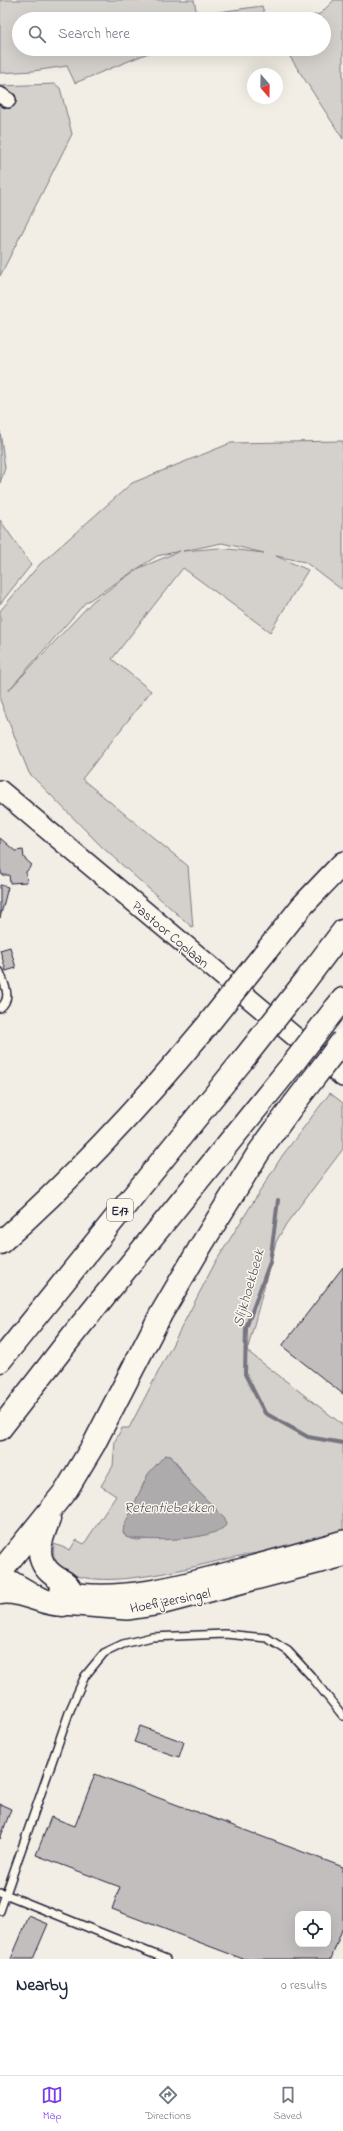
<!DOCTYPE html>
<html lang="en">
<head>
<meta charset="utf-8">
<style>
  body { margin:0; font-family:"Indie Flower",sans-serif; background:#f2f2f3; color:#1f2937 }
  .controls { position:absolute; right:12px; bottom:12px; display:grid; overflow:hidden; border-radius:8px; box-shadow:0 4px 16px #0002 }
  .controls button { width:36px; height:36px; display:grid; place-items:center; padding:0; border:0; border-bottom:1px solid #e0e1e3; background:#fff; color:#1f2937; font:20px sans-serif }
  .compass { position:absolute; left:247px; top:68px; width:36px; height:36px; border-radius:50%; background:#fff; box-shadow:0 4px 16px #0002; rotate:160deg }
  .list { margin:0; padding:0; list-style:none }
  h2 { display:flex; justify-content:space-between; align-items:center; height:52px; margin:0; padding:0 16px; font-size:17px }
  h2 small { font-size:13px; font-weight:400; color:#747a83 }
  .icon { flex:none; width:22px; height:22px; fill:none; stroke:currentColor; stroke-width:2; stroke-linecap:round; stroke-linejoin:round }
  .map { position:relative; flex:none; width:343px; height:1959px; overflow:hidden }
  .search { position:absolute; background:#fff; box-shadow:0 4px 16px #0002; left:12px; right:12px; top:12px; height:44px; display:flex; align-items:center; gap:10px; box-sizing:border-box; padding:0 14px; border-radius:22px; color:#747a83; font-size:15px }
  .sheet { height:116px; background:#fff }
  nav { display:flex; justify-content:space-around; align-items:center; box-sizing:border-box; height:56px; border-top:1px solid #e0e1e3; background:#fff; font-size:11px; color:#747a83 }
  nav a { display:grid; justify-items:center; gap:2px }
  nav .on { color:#7c3aed }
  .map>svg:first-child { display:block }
  .green { fill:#d4d1cc; stroke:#7b7a84; fill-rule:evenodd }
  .water { fill:#aeabad; stroke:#76747f }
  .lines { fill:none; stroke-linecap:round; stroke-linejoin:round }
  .stream { stroke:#76747f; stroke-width:4 }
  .building { fill:#c2bebe; stroke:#22223b; fill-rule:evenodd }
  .service-casing { stroke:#22223b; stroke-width:10 }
  .minor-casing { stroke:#22223b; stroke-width:18 }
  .tertiary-casing { stroke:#22223b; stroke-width:22 }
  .trunk-casing { stroke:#22223b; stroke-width:25 }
  .motorway-casing { stroke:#22223b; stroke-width:25 }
  .service { stroke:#fbf7ec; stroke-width:7 }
  .minor { stroke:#fbf7ec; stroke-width:15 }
  .tertiary { stroke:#fbf7ec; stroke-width:19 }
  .trunk { stroke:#fbf7ec; stroke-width:22 }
  .motorway { stroke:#fbf7ec; stroke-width:22 }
  .motorway-bridge-casing { stroke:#22223b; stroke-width:25; stroke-linecap:butt }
  .motorway-bridge { stroke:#fbf7ec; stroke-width:22 }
  .labels { text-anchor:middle; stroke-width:3; stroke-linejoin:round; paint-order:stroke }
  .shield { fill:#fbf7ec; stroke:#636270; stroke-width:1 }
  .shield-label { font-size:13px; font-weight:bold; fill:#22223b }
  .street-label { font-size:14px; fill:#22223b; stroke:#fbf7ec }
  .water-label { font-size:15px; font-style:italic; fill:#535263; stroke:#fbf7ec }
</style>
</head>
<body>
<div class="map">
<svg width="343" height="1959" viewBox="0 0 343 1959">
  <rect width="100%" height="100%" fill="#f2eee5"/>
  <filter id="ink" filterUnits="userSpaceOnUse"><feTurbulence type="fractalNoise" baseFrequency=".025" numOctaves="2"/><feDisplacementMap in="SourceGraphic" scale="8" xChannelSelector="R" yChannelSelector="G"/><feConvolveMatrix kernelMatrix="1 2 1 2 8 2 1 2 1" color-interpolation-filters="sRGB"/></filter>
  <g filter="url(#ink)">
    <!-- green -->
    <path class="green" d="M0,0H194L197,15L262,6L266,19H19V49H158L75,83L67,66L33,71L0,73Z
      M334,0H343V139L285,49H324V19H299L320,14Z
      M55,84L60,88L72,134L0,276V86Z
      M0,431L5,468L0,483Z
      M343,441V587L341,589L305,562L276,556L308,570L270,632L183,568L112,659L151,691L82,779L188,866L193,928L103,848L29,773L0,700V611L40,564L132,483L231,443ZM222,543L264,553L219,548L183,551ZM180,551L137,569L93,601L8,691L85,603L157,556Z
      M0,520L31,565L0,604Z
      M330,1093L343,1103V1149L286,1224L276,1242L247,1351L343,1425V1534C327,1539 310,1545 293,1548C275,1552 256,1552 239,1556C205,1563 69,1605 54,1556C53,1552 54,1547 54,1544L70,1550L76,1540L84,1544L116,1496L101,1486L113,1466L115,1441L122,1428H129L215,1263L282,1156ZM175,1460L190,1483L225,1518L201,1536L136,1540L126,1537L130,1513Z"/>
    <!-- water -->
    <path class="water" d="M165,1455L171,1456L190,1483L225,1518L226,1525C214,1541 146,1542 126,1537L123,1532L124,1526L148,1474Z"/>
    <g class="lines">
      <!-- stream -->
      <path class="stream" d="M278,1200L270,1262L246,1328L245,1374L265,1413L308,1437L343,1443"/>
    </g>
    <!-- building -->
    <path class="building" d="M0,838L15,851L23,850L24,858L32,865L26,872L27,882L10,883L9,875H2L0,868Z
      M0,885L8,887L0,918Z
      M10,947L16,968L6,971L0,950Z
      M343,1267V1394L282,1346Z
      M140,1726L184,1742L179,1757L134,1742Z
      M95,1774L343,1867V1927L331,1959H243L112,1909L120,1887L36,1855L51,1817L75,1826ZM298,1914H328V1944H298Z
      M0,1804L11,1809L0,1839Z
      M29,1916L48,1924L33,1959H11Z"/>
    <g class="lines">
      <!-- service casing -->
      <g class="service-casing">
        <path id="service" d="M0,972C4,984 13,998 0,1008
          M0,1892L166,1959
          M0,1911L70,1710L85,1676L104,1653L123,1644L152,1637L225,1634L267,1638L288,1651L311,1676L343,1716"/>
      </g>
      <!-- minor casing -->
      <g class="minor-casing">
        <path id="minor" d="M0,95L8,100"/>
      </g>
      <!-- tertiary casing -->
      <g class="tertiary-casing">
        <path id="tertiary" d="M0,790L343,1077
          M0,1574L40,1597L63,1605L127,1610L160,1605L343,1557
          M60,1590C117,1602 176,1586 231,1571C269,1561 306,1551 343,1540"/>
      </g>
      <!-- trunk casing -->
      <g class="trunk-casing">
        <path id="trunk" d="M0,1593C23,1590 41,1605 63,1605"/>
      </g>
      <!-- motorway casing -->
      <g class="motorway-casing">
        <path id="motorway" d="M263,955L302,906L343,863
          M302,985L343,931
          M334,1010L343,999
          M0,1243C75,1177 141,1105 205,1028
          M0,1361L242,1061
          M0,1429L76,1331L295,1061
          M49,1519C41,1540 32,1559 53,1575C65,1584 64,1578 73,1593
          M5,1566L67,1489L94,1444L161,1314L202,1244L259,1152L294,1104"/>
      </g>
      <!-- service -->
      <use href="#service" class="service"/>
      <!-- minor -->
      <use href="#minor" class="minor"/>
      <!-- tertiary -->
      <use href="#tertiary" class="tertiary"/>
      <!-- trunk -->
      <use href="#trunk" class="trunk"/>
      <!-- motorway -->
      <use href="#motorway" class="motorway"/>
      <!-- motorway-bridge casing -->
      <g class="motorway-bridge-casing">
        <path id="motorway-bridge" d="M205,1028L263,955
          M242,1061L302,985
          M295,1061L334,1010
          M294,1104L343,1040"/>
      </g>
      <!-- motorway-bridge -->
      <use href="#motorway-bridge" class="motorway-bridge"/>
    </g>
  </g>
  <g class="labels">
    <!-- shield labels -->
    <rect class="shield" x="107" y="1199" width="26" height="22" rx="3"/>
    <g class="shield-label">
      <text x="120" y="1215">E17</text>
    </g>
    <!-- street labels -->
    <g class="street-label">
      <text transform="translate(171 934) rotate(40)" y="5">Pastoor Coplaan</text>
      <text transform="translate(170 1600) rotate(-11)" y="5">Hoefijzersingel</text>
    </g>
    <!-- water labels -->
    <g class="water-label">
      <text transform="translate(248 1288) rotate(-74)" y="5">Slijkhoekbeek</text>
      <text x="169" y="1512">Retentiebekken</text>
    </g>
  </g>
</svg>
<div class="controls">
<button><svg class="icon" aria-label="locate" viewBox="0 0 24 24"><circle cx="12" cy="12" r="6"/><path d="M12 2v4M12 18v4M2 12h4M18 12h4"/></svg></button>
</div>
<svg class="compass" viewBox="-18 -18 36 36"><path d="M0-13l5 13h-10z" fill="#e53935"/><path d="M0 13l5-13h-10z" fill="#747a83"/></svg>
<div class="search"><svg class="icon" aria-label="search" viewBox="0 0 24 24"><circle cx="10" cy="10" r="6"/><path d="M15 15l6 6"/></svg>Search here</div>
</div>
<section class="sheet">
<h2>Nearby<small>0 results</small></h2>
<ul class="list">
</ul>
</section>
<nav>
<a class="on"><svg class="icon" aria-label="map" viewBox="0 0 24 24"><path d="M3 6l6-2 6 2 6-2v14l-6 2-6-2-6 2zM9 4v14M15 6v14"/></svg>Map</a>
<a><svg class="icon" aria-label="directions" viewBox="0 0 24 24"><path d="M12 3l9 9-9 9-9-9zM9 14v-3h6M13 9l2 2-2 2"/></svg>Directions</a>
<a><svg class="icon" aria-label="saved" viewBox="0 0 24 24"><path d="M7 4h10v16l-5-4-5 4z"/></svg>Saved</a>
</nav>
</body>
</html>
